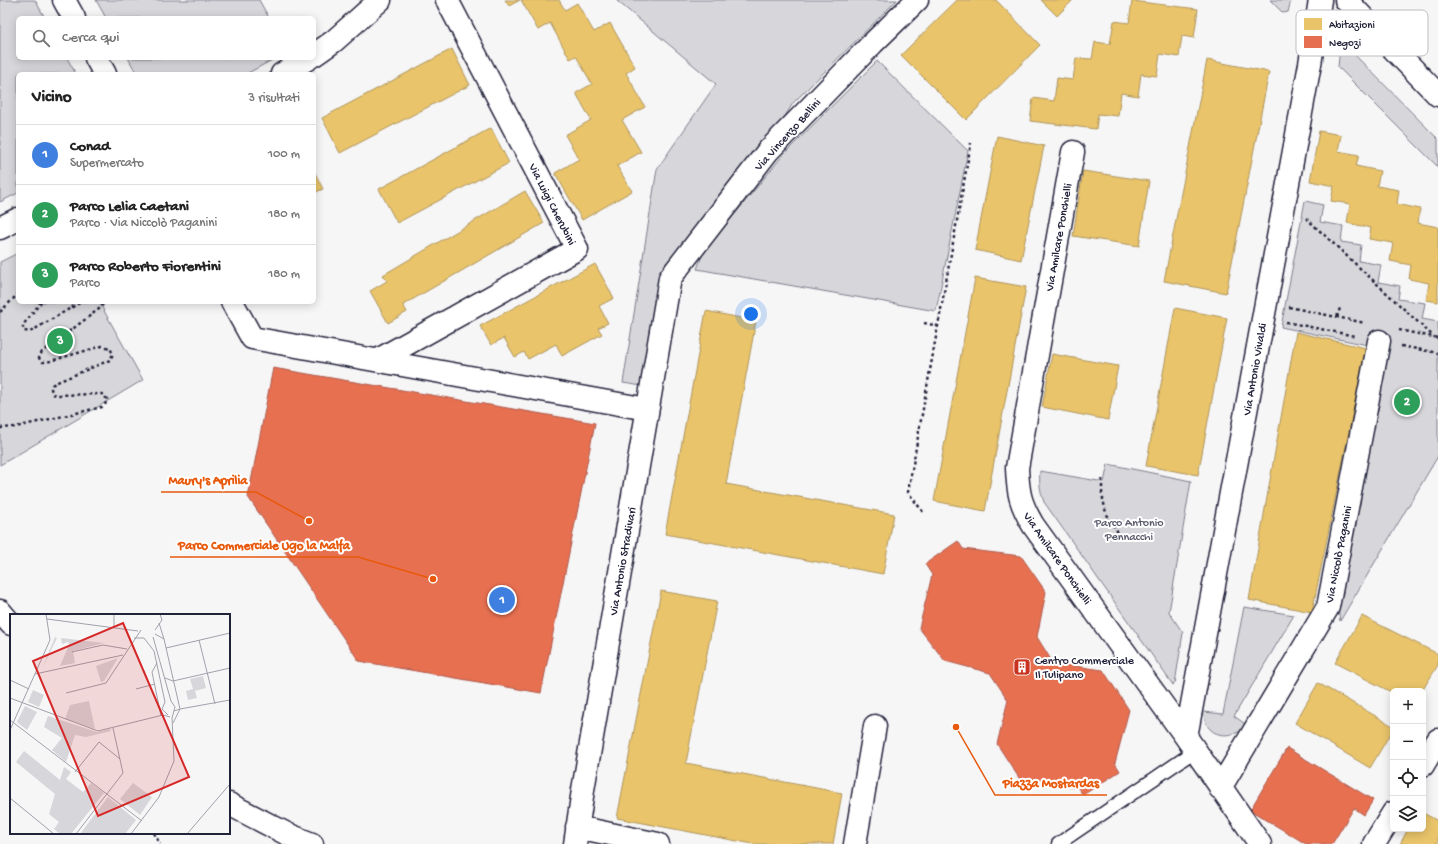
<!DOCTYPE html>
<html lang="it">
<head>
<meta charset="utf-8">
<style>
  body { margin:0; font-family:"Gochi Hand",sans-serif; background:#f2f2f2; color:#222 }
  .controls { position:absolute; right:12px; bottom:12px; display:grid; overflow:hidden; border-radius:6px; box-shadow:0 2px 10px #0003 }
  .controls button { width:36px; height:36px; display:grid; place-items:center; padding:0; border:0; border-bottom:1px solid #e0e0e0; background:#fff; color:#222; font:20px sans-serif }
  .you { position:absolute; left:751px; top:314px; width:14px; height:14px; margin:-10px; border:3px solid #fff; border-radius:50%; background:#1a73e8; box-shadow:0 0 0 6px #1a73e833 }
  .badge { display:grid; place-items:center; width:26px; height:26px; border-radius:50%; background:#1a73e8; color:#fff; font-size:13px; font-weight:700 }
  .pin { position:absolute; translate:-50% -50%; border:2px solid #fff; box-shadow:0 1px 4px #0006 }
  .list { margin:0; padding:0; list-style:none }
  h2 { display:flex; justify-content:space-between; align-items:center; height:52px; margin:0; padding:0 16px; font-size:17px }
  h2 small { font-size:13px; font-weight:400; color:#767676 }
  .list li { display:grid; grid-template-columns:26px 1fr auto; gap:12px; align-items:center; box-sizing:border-box; height:60px; padding:0 16px; border-top:1px solid #e0e0e0 }
  .list b { display:block; font-size:15px; white-space:nowrap }
  .list p { margin:0; font-size:13px; white-space:nowrap; color:#767676 }
  .list em { font-size:13px; font-style:normal; color:#767676 }
  .icon { flex:none; width:22px; height:22px; fill:none; stroke:currentColor; stroke-width:2; stroke-linecap:round; stroke-linejoin:round }
  .map { position:relative; flex:none; width:1438px; height:844px; overflow:hidden }
  .search { position:absolute; background:#fff; box-shadow:0 2px 10px #0003; left:16px; top:16px; width:300px; height:44px; display:flex; align-items:center; gap:10px; box-sizing:border-box; padding:0 14px; border-radius:6px; color:#767676; font-size:15px }
  .panel { position:absolute; background:#fff; box-shadow:0 2px 10px #0003; left:16px; top:72px; width:300px; height:232px; border-radius:6px }
  .map>svg:first-child { display:block }
  .green { fill:#d7d7db; stroke:#7c7c8b }
  .homes { fill:#e9c46a; stroke:#ad935c }
  .shops { fill:#e76f51; stroke:#ac584a }
  .lines { fill:none; stroke-linecap:round; stroke-linejoin:round }
  .lane-casing { stroke:#22223b; stroke-width:15 }
  .street-casing { stroke:#22223b; stroke-width:25 }
  .path { stroke:#22223b; stroke-width:2.5; stroke-dasharray:3 3; stroke-linecap:butt }
  .lane { stroke:#fff; stroke-width:12 }
  .street { stroke:#fff; stroke-width:22 }
  .labels { text-anchor:middle; stroke-width:4; stroke-linejoin:round; paint-order:stroke }
  .street-label { font-size:12px; fill:#22223b; stroke:#fff }
  .park-label { font-size:12px; fill:#58586b; stroke:#fff }
  .poi-label { font-size:12px; fill:#22223b; stroke:#fff; text-anchor:start }
  .inset-road { fill:none; stroke:#a1a1ac; stroke-width:1 }
  .view { fill:#d62828; fill-opacity:0.15; stroke:#d62828; stroke-width:2 }
  .inset-edge { fill:none; stroke:#22223b; stroke-width:2 }
  .key { fill:#fff; stroke:#bdbdc4; stroke-width:1 }
  .key-label { font-size:11px; fill:#22223b }
  .leader { fill:none; stroke:#e8590c; stroke-width:1.5 }
  .callout-dot { fill:#e8590c; stroke:#fff; stroke-width:1.5 }
  .callout-label { font-size:13px; text-anchor:middle; font-weight:bold; fill:#e8590c; stroke:#fff; stroke-width:4; stroke-linejoin:round; paint-order:stroke }
</style>
</head>
<body>
<div class="map">
<svg width="1438" height="844" viewBox="0 0 1438 844">
  <rect width="100%" height="100%" fill="#f6f6f7"/>
  <filter id="ink" filterUnits="userSpaceOnUse"><feTurbulence type="fractalNoise" baseFrequency=".025" numOctaves="2"/><feDisplacementMap in="SourceGraphic" scale="8" xChannelSelector="R" yChannelSelector="G"/><feConvolveMatrix kernelMatrix="1 2 1 2 8 2 1 2 1" color-interpolation-filters="sRGB"/></filter>
  <g filter="url(#ink)">
    <!-- green -->
    <path class="green" d="M0,0H35L45,18H18V58H67L76,74H18V193L0,202Z
      M96,0H259L269,18H106Z
      M616,0H897L793,103L772,138L663,267L642,386L623,383L657,169L716,84Z
      M1270,0H1291L1288,12L1283,13Z
      M1343,45L1346,46L1438,139V167L1338,67L1340,48L1341,46Z
      M128,58H276L246,74H137Z
      M877,61L968,151L936,311L697,269L703,253L784,154Z
      M1305,201L1323,205L1320,222L1343,226L1341,242L1361,245L1359,261L1381,265L1378,282L1400,286L1398,299L1425,303L1422,319L1438,322V456L1340,621L1338,608L1387,349L1281,327Z
      M18,253V302H99L143,380L0,465V262Z
      M1108,464L1191,481L1169,612L1183,633L1175,683L1173,685L1044,502C1040,491 1039,483 1040,471L1104,482Z
      M1244,607L1294,615L1234,716L1248,726C1232,740 1204,739 1204,712L1223,714Z"/>
    <!-- homes -->
    <path class="homes" d="M505,0H520L509,6Z
      M521,0H559L565,10L577,3L594,32L610,23L635,67L626,73L645,107L622,120L641,152L617,166L632,191L582,220L555,173L579,159L565,135L591,120L576,93L592,84L576,56L570,59L550,23L538,30Z
      M957,0H996L1040,45L966,120L901,55Z
      M1041,0H1073L1057,16Z
      M1132,1L1198,9L1194,38L1182,36L1179,57L1160,54L1157,76L1141,74L1138,96L1121,93L1118,116L1098,114L1096,129L1030,121L1033,98L1054,101L1057,78L1073,80L1076,58L1092,59L1095,42L1110,44L1114,21L1129,23Z
      M452,49L470,85L340,153L322,118Z
      M1207,60L1269,72L1226,293L1164,281Z
      M491,128L509,163L397,223L379,189Z
      M1319,131L1341,135L1338,151L1359,155L1356,166L1380,171L1377,186L1399,190L1397,204L1420,209L1418,223L1438,227V302L1426,300L1429,283L1409,279L1411,265L1390,261L1393,243L1369,239L1371,228L1347,223L1350,204L1331,201L1334,186L1310,181Z
      M997,136L1044,146L1021,260L975,250Z
      M314,171L323,189L314,193Z
      M1083,171L1149,181L1139,246L1073,236Z
      M525,191L544,223L403,305L407,312L388,323L370,291L387,281L383,275Z
      M595,264L614,298L599,306L608,323L598,328L602,334L562,356L556,344L528,359L524,352L515,357L504,338L491,345L480,326Z
      M975,278L1026,287L985,511L934,501Z
      M1175,308L1227,318L1198,475L1146,466Z
      M706,311L756,321L726,484L894,514L883,574L665,534Z
      M1296,332L1366,348L1312,612L1249,600Z
      M1052,354L1118,366L1108,420L1042,407Z
      M661,591L717,601L686,763L842,793L833,844H753L617,818Z
      M1362,616L1438,654V665L1422,691H1393V693L1335,663Z
      M1318,683L1393,726V729L1370,768L1295,723Z
      M1423,813L1438,821V844H1400L1408,829H1423Z"/>
    <!-- shops -->
    <path class="shops" d="M273,368L595,423L541,693L359,661L248,497Z
      M958,541L963,549L1021,556L1046,592L1037,637L1053,663L1103,670L1129,710L1115,763L1120,771L1083,795L1078,788L1021,781L997,744L1008,700L990,673L945,661L919,628L932,575L925,564Z
      M1287,748L1373,800L1364,815L1354,808L1332,844H1306L1250,810Z"/>
    <g class="lines">
      <!-- lane casing -->
      <g class="lane-casing">
        <path id="lane" d="M1058,844L1195,751"/>
      </g>
      <!-- street casing -->
      <g class="street-casing">
        <path id="street" d="M64,0L74,18
          M1346,0L1438,95
          M314,55L334,41L380,0
          M96,58L105,74
          M282,74L309,58
          M1073,152L1017,468C1018,493 1020,503 1033,525L1186,737L1260,844
          M0,228L18,219
          M232,302L252,338L647,409
          M378,360L577,249L447,0
          M0,611L11,624
          M1186,737L1310,64L1320,0
          M1423,765L1438,740
          M1220,788L1328,607L1379,341
          M229,804L287,834L312,844
          M577,827L658,844
          M575,844L583,790L670,278L768,151L873,43L917,0
          M855,844L875,726
          M1374,844L1393,813"/>
      </g>
      <!-- path -->
      <path class="path" d="M1306,218L1434,337
        M41,302L23,325V329L24,331L30,332L81,302
        M1289,307L1365,323
        M0,312L18,294
        M1337,317L1340,308
        M1286,322L1355,336
        M924,323L938,326
        M1399,330L1438,338
        M1401,346L1438,353
        M0,428L16,427L102,407L105,405L107,399L102,394L56,395L53,394L51,389L52,385L55,383L110,360L113,354L110,348L102,346L47,362H43L39,358L42,352L99,309L102,306L103,302
        M1102,479V494L1106,513L1122,539
        M923,512L908,492L971,143
        M154,833L160,844"/>
      <!-- lane -->
      <use href="#lane" class="lane"/>
      <!-- street -->
      <use href="#street" class="street"/>
    </g>
  </g>
  <!-- icons -->
  <defs>
    <g id="building-square" transform="scale(0.9)"><rect x="-9" y="-9" width="18" height="18" rx="4" fill="#c8321e" stroke="#fff"/><path d="M-4-6H4V6H1V3H-1V6H-4ZM-2.5-4.3h1.7v1.8h-1.7ZM.8-4.3h1.7v1.8H.8ZM-2.5-1h1.7V.8h-1.7ZM.8-1h1.7V.8H.8Z" fill="#fff"/></g>
  </defs>
  <g fill-rule="evenodd">
    <use href="#building-square" x="1022" y="667"/>
  </g>
  <g class="labels">
    <!-- street labels -->
    <g class="street-label">
      <text transform="translate(787 134) rotate(-48)" y="4">Via Vincenzo Bellini</text>
      <text transform="translate(553 204) rotate(63)" y="4">Via Luigi Cherubini</text>
      <text transform="translate(1058 237) rotate(-80)" y="4">Via Amilcare Ponchielli</text>
      <text transform="translate(1254 369) rotate(-80)" y="4">Via Antonio Vivaldi</text>
      <text transform="translate(1338 554) rotate(-79)" y="4">Via Niccolò Paganini</text>
      <text transform="translate(1058 558) rotate(55)" y="4">Via Amilcare Ponchielli</text>
      <text transform="translate(622 561) rotate(-80)" y="4">Via Antonio Stradivari</text>
    </g>
    <!-- park labels -->
    <g class="park-label">
      <text x="1129" y="526">Parco Antonio<tspan x="1129" dy="14">Pennacchi</tspan></text>
    </g>
    <!-- poi labels -->
    <g class="poi-label">
      <text x="1035" y="664">Centro Commerciale<tspan x="1035" dy="14">Il Tulipano</tspan></text>
    </g>
  </g>
  <!-- overview -->
  <g transform="translate(10 614)">
    <rect width="220" height="220" fill="#f6f6f7"/>
    <path d="M45,23L47,24L32,55ZM51,24L94,29L63,37L65,49L50,52L59,31L58,28L52,30ZM108,44L94,67L91,68L86,52ZM193,62L196,74L185,77L187,84L178,86L176,77L183,75L180,65ZM23,76L34,81L29,93L18,88ZM79,87L85,115L55,105L60,91ZM15,92L27,98L17,116L7,108ZM38,102L87,118L100,115L101,117L76,123L65,121L56,148L42,136L52,124L34,113ZM14,137L50,166L54,153L61,158L56,165L73,178L81,169L94,179L61,220H50L44,215L49,208L39,200L45,180L6,148ZM123,169L142,183L130,201L110,185ZM98,183L126,206L115,220H70Z" fill="#d7d7db"/>
    <path class="inset-road" d="M37,5L128,17M149,9L154,25M104,14V0M145,16L152,6L150,0M145,20L154,25L170,95L164,97M124,24H134L144,37L155,88L152,95L158,101M189,26L205,90M156,34L220,19M62,38L93,31L117,35M147,49L142,58L151,102M25,60L113,41M155,64L163,67L220,54M0,66L19,75M126,75L145,70M56,79L96,69L131,16M0,84L88,117L153,101L160,103M0,106L132,207M163,109L170,95L220,86M0,116L40,26L36,0M65,158L89,128L110,145M0,184L44,220M66,220L113,159L103,114M121,220L149,183L164,147L162,104L165,93L161,87L143,23M177,220L220,170"/>
    <path class="view" d="M113,9L179,163L88,202L23,47Z"/>
    <rect width="220" height="220" class="inset-edge"/>
  </g>
  <!-- legend -->
  <rect x="1296" y="10" width="132" height="46" rx="6" class="key"/>
  <rect x="1304" y="18" width="18" height="12" fill="#e9c46a"/>
  <rect x="1304" y="36" width="18" height="12" fill="#e76f51"/>
  <g class="key-label">
    <text x="1329" y="28">Abitazioni</text>
    <text x="1329" y="46">Negozi</text>
  </g>
  <!-- callouts -->
  <path class="leader" d="M309 521L256 492H161M433 579L358 557H170M956 727L995 795H1107"/>
  <g class="callout-dot">
    <circle cx="309" cy="521" r="4"/>
    <circle cx="433" cy="579" r="4"/>
    <circle cx="956" cy="727" r="4"/>
  </g>
  <g class="callout-label">
    <text x="208" y="484">Maury's Aprilia</text>
    <text x="264" y="549">Parco Commerciale Ugo la Malfa</text>
    <text x="1051" y="787">Piazza Mostardas</text>
  </g>
</svg>
<div class="controls">
<button>+</button>
<button>−</button>
<button><svg class="icon" aria-label="locate" viewBox="0 0 24 24"><circle cx="12" cy="12" r="6"/><path d="M12 2v4M12 18v4M2 12h4M18 12h4"/></svg></button>
<button><svg class="icon" aria-label="layers" viewBox="0 0 24 24"><path d="M12 4l9 5-9 5-9-5zM3 14l9 5 9-5"/></svg></button>
</div>
<div class="you"></div>
<div class="pin badge" style="left:502px;top:600px;background:#3f7fe0">1</div>
<div class="pin badge" style="left:1407px;top:402px;background:#2e9e5b">2</div>
<div class="pin badge" style="left:60px;top:341px;background:#2e9e5b">3</div>
<div class="search"><svg class="icon" aria-label="search" viewBox="0 0 24 24"><circle cx="10" cy="10" r="6"/><path d="M15 15l6 6"/></svg>Cerca qui</div>
<section class="panel">
<h2>Vicino<small>3 risultati</small></h2>
<ul class="list">
<li><span class="badge" style="background:#3f7fe0">1</span><div><b>Conad</b><p>Supermercato</p></div><em>100 m</em></li>
<li><span class="badge" style="background:#2e9e5b">2</span><div><b>Parco Lelia Caetani</b><p>Parco · Via Niccolò Paganini</p></div><em>180 m</em></li>
<li><span class="badge" style="background:#2e9e5b">3</span><div><b>Parco Roberto Fiorentini</b><p>Parco</p></div><em>180 m</em></li>
</ul>
</section>
</div>
</body>
</html>
